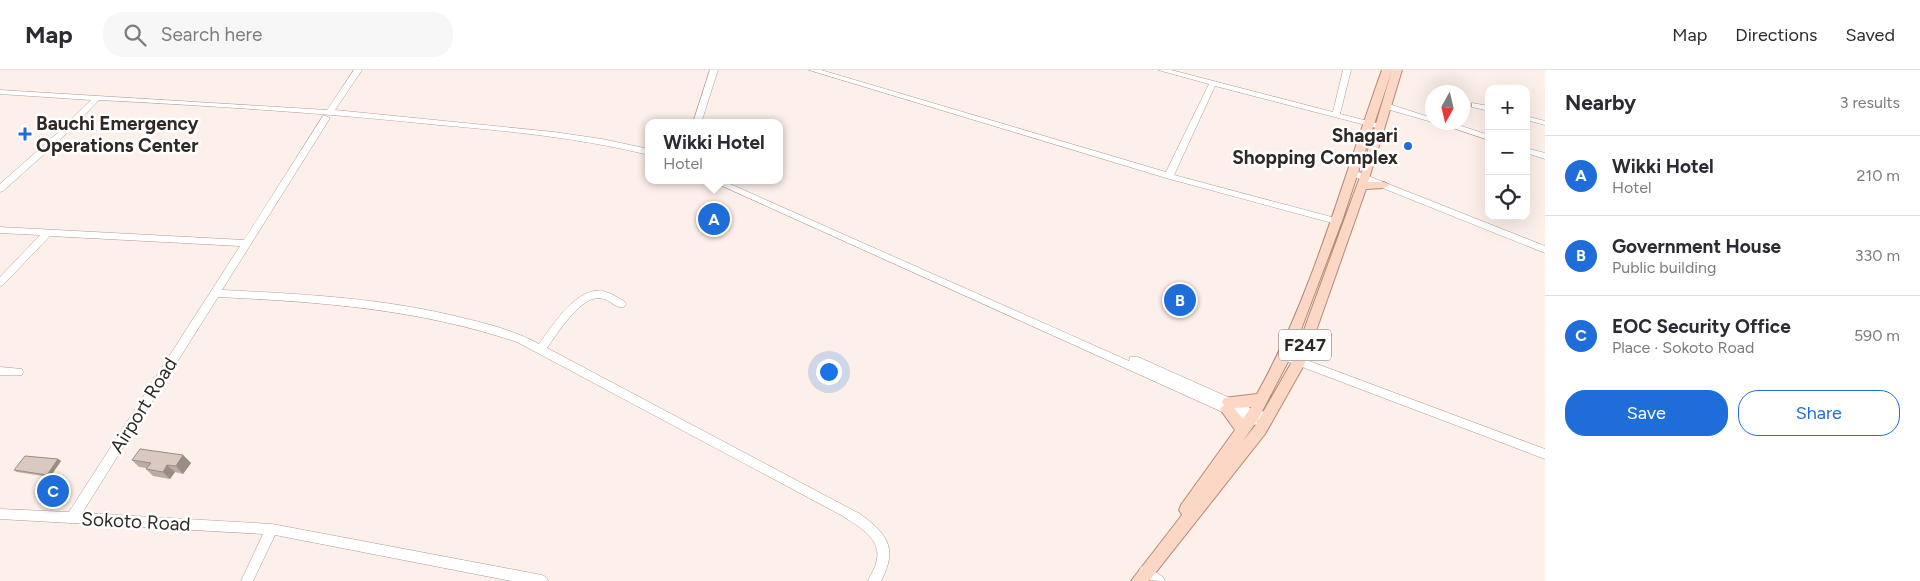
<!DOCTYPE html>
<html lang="en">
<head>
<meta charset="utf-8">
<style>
  body { margin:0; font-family:Figtree,sans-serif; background:#f7f7f7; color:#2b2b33 }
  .controls { position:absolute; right:15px; top:15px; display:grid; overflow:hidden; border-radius:10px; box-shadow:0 5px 20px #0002 }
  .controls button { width:45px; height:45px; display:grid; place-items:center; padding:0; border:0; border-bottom:1px solid #e1e1e2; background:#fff; color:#2b2b33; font:25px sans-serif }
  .compass { position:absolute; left:1425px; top:15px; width:45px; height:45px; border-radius:50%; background:#fff; box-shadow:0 5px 20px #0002; rotate:188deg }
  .you { position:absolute; left:828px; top:301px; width:18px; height:18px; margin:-12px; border:4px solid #fff; border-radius:50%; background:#1a73e8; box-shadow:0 0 0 8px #1a73e833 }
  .badge { display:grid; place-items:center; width:32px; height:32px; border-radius:50%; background:#1f6dd8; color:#fff; font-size:16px; font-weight:700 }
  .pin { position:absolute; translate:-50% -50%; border:2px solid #fff; box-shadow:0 1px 5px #0006 }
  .popup { position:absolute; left:645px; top:49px; width:138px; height:65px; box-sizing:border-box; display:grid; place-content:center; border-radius:10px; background:#fff; filter:drop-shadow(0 1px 4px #0005); font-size:16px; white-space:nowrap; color:#7c7c81 }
  .popup b { font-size:19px; color:#2b2b33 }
  .popup::after { content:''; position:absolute; left:50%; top:100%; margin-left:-10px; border:10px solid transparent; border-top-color:#fff }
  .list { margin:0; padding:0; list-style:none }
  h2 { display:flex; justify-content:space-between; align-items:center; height:65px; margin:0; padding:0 20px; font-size:21px }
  h2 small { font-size:16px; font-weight:400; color:#7c7c81 }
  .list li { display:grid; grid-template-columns:32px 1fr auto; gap:15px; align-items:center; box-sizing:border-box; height:80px; padding:0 20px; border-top:1px solid #e1e1e2 }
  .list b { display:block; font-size:19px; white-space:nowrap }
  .list p { margin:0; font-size:16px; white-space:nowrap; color:#7c7c81 }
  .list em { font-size:16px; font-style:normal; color:#7c7c81 }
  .actions { display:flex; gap:10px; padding:15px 20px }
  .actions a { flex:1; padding:11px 0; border:1px solid #1f6dd8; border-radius:20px; text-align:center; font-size:18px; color:#1f6dd8 }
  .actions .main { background:#1f6dd8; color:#fff }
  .icon { flex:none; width:28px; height:28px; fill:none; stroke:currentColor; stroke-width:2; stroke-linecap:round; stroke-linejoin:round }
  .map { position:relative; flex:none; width:1545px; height:511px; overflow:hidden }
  header { display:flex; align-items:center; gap:30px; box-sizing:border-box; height:70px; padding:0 25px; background:#fff; border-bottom:1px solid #e1e1e2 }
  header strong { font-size:24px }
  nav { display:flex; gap:28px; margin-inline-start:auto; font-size:18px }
  .search { width:350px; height:45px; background:#f7f7f7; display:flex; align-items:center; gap:12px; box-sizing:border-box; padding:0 18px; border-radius:20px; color:#7c7c81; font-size:19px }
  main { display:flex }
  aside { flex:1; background:#fff }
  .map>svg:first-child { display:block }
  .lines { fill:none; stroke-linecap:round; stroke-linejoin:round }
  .minor-casing { stroke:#ad9e96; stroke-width:1 }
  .major-casing { stroke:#b48974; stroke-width:2 }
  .minor { fill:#fff; fill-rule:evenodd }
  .major { fill:#fdd7c5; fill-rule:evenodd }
  .wall { fill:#bbada6 }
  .shaded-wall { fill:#988d87 }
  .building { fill:#d9c9c1; stroke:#988d87 }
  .poi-dot { fill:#1f6dd8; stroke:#fff; stroke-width:2 }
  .labels { text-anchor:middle; stroke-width:5; stroke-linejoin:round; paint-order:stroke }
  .shield { fill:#fff; stroke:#6d6967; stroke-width:1 }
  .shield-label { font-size:18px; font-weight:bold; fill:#2f2926 }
  .poi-label { font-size:19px; font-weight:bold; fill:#2f2926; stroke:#fff; text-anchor:start }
  .street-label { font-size:19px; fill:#2f2926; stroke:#fff }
</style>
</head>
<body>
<header>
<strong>Map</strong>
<div class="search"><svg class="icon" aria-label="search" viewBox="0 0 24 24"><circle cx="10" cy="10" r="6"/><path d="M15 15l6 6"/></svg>Search here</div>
<nav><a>Map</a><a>Directions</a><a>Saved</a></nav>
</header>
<main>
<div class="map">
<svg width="1545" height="511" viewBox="0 0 1545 511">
  <rect width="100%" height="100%" fill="#fdefe9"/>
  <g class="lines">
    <!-- minor casing -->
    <g class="minor-casing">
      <path id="minor" d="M354,0H362L335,40L554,62L602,69L649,79V85C580,68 510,61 439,55C326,43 213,36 99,30L60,70L3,121L0,122V114L54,66L91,30L0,24V20L327,40Z
        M710,0H718L701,53H693Z
        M809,0H821L1166,102L1209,14L1158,0H1171L1333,42L1343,0H1351L1340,44L1380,54L1381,56L1377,58L1215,16L1174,105L1339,149L1340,151L1339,153L1336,154L1166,108Z
        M1472,33L1489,36V41L1472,37Z
        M1383,34H1389L1432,48V52L1383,38Z
        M323,46H326L330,48L222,220C303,224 384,228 463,248C489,254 515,261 539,274C552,256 577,216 603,221C611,223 618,228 624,231L626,234L624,237C615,239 609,228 599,228C580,227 557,264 547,278L860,444C888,464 898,479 881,511H868C871,504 876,497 877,489C881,467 856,455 841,445L517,272C418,239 322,232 218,227L82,443L272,454L542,505L546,507L548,511H511L275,465L253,511H241L263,464L0,449V439L69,442L240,176L50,166L3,215L0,216V207L40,165L0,163V157L244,170Z
        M1526,46L1545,51V55L1526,50Z
        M1435,52H1449L1489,65V70Z
        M1526,78L1545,83V89L1526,83Z
        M1353,100L1545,176V183L1350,105L1349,103Z
        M709,110H721L1129,291L1130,287H1138L1248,336L1252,341L1273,342L1274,345L1273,348L1258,350L1257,354C1252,356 1249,355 1246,350L1238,349Z
        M1285,282L1545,379V389L1281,289L1280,286L1281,283Z
        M0,297L22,299L23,302L22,305H0Z
        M1145,495L1163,507L1165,511C1155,511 1144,511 1139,501L1141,497Z"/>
    </g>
    <!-- major casing -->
    <g class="major-casing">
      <path id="major" d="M1382,0H1392L1342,151L1291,286L1257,351L1243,371L1255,356L1293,290L1360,107L1392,0H1402L1368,112H1384L1389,115L1384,118L1366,119L1304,295L1265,364L1149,511H1131L1182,445L1179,440L1181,435L1235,360L1220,339L1224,335L1222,332L1224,328L1257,324C1313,224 1343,108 1382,0ZM1251,337L1243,349L1234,338Z"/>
    </g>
    <!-- minor -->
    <use href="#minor" class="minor"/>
    <!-- major -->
    <use href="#major" class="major"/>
  </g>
  <!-- wall -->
  <path class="wall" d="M183,385L191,393L183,404L175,402L170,409L153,406L146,399V398L139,397L132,390Z
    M58,389L61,391L50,407L17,402L14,400Z
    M60,417L54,427L45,426L42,424Z"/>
  <!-- shaded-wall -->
  <path class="shaded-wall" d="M183,385L191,393L183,404L176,396Z
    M58,389L61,391L50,407L47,405Z
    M167,395L175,402L170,409L163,402Z
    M57,414L60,417L54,427L50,424Z"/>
  <!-- building -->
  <path class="building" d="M140,379L183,385L176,396L167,395L163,402L146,399L151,393L132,390Z
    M25,386L58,389L47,405L14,400Z
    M49,414H57L50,424H42Z"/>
  <!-- markers -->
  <g class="poi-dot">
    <path d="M22.5 56.5h5v5h5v5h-5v5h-5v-5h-5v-5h5z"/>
    <circle cx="1408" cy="76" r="5"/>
  </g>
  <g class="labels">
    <!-- shield labels -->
    <rect class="shield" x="1279" y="259.5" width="52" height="31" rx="4"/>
    <g class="shield-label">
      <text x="1305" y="281">F247</text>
    </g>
    <!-- poi labels -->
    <g class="poi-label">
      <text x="36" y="60">Bauchi Emergency<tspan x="36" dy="22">Operations Center</tspan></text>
      <text x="1398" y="72" text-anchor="end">Shagari<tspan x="1398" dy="22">Shopping Complex</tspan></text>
    </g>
    <!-- street labels -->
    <g class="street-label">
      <text transform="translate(143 335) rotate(-58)" y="7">Airport Road</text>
      <text transform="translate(136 451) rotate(3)" y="7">Sokoto Road</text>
    </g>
  </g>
</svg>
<div class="controls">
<button>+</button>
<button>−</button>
<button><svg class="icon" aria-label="locate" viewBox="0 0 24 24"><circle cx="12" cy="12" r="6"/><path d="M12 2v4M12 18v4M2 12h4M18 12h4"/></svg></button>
</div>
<svg class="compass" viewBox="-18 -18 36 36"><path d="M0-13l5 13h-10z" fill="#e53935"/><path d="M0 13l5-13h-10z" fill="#7c7c81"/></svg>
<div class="you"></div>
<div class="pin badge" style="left:714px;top:149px">A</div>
<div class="popup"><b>Wikki Hotel</b>Hotel</div>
<div class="pin badge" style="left:1180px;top:230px">B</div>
<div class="pin badge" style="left:53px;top:421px">C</div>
</div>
<aside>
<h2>Nearby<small>3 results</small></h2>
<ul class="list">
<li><span class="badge">A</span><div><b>Wikki Hotel</b><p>Hotel</p></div><em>210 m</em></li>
<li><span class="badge">B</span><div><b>Government House</b><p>Public building</p></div><em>330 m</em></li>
<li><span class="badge">C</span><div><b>EOC Security Office</b><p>Place · Sokoto Road</p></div><em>590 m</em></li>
</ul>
<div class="actions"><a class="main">Save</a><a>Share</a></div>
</aside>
</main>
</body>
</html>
